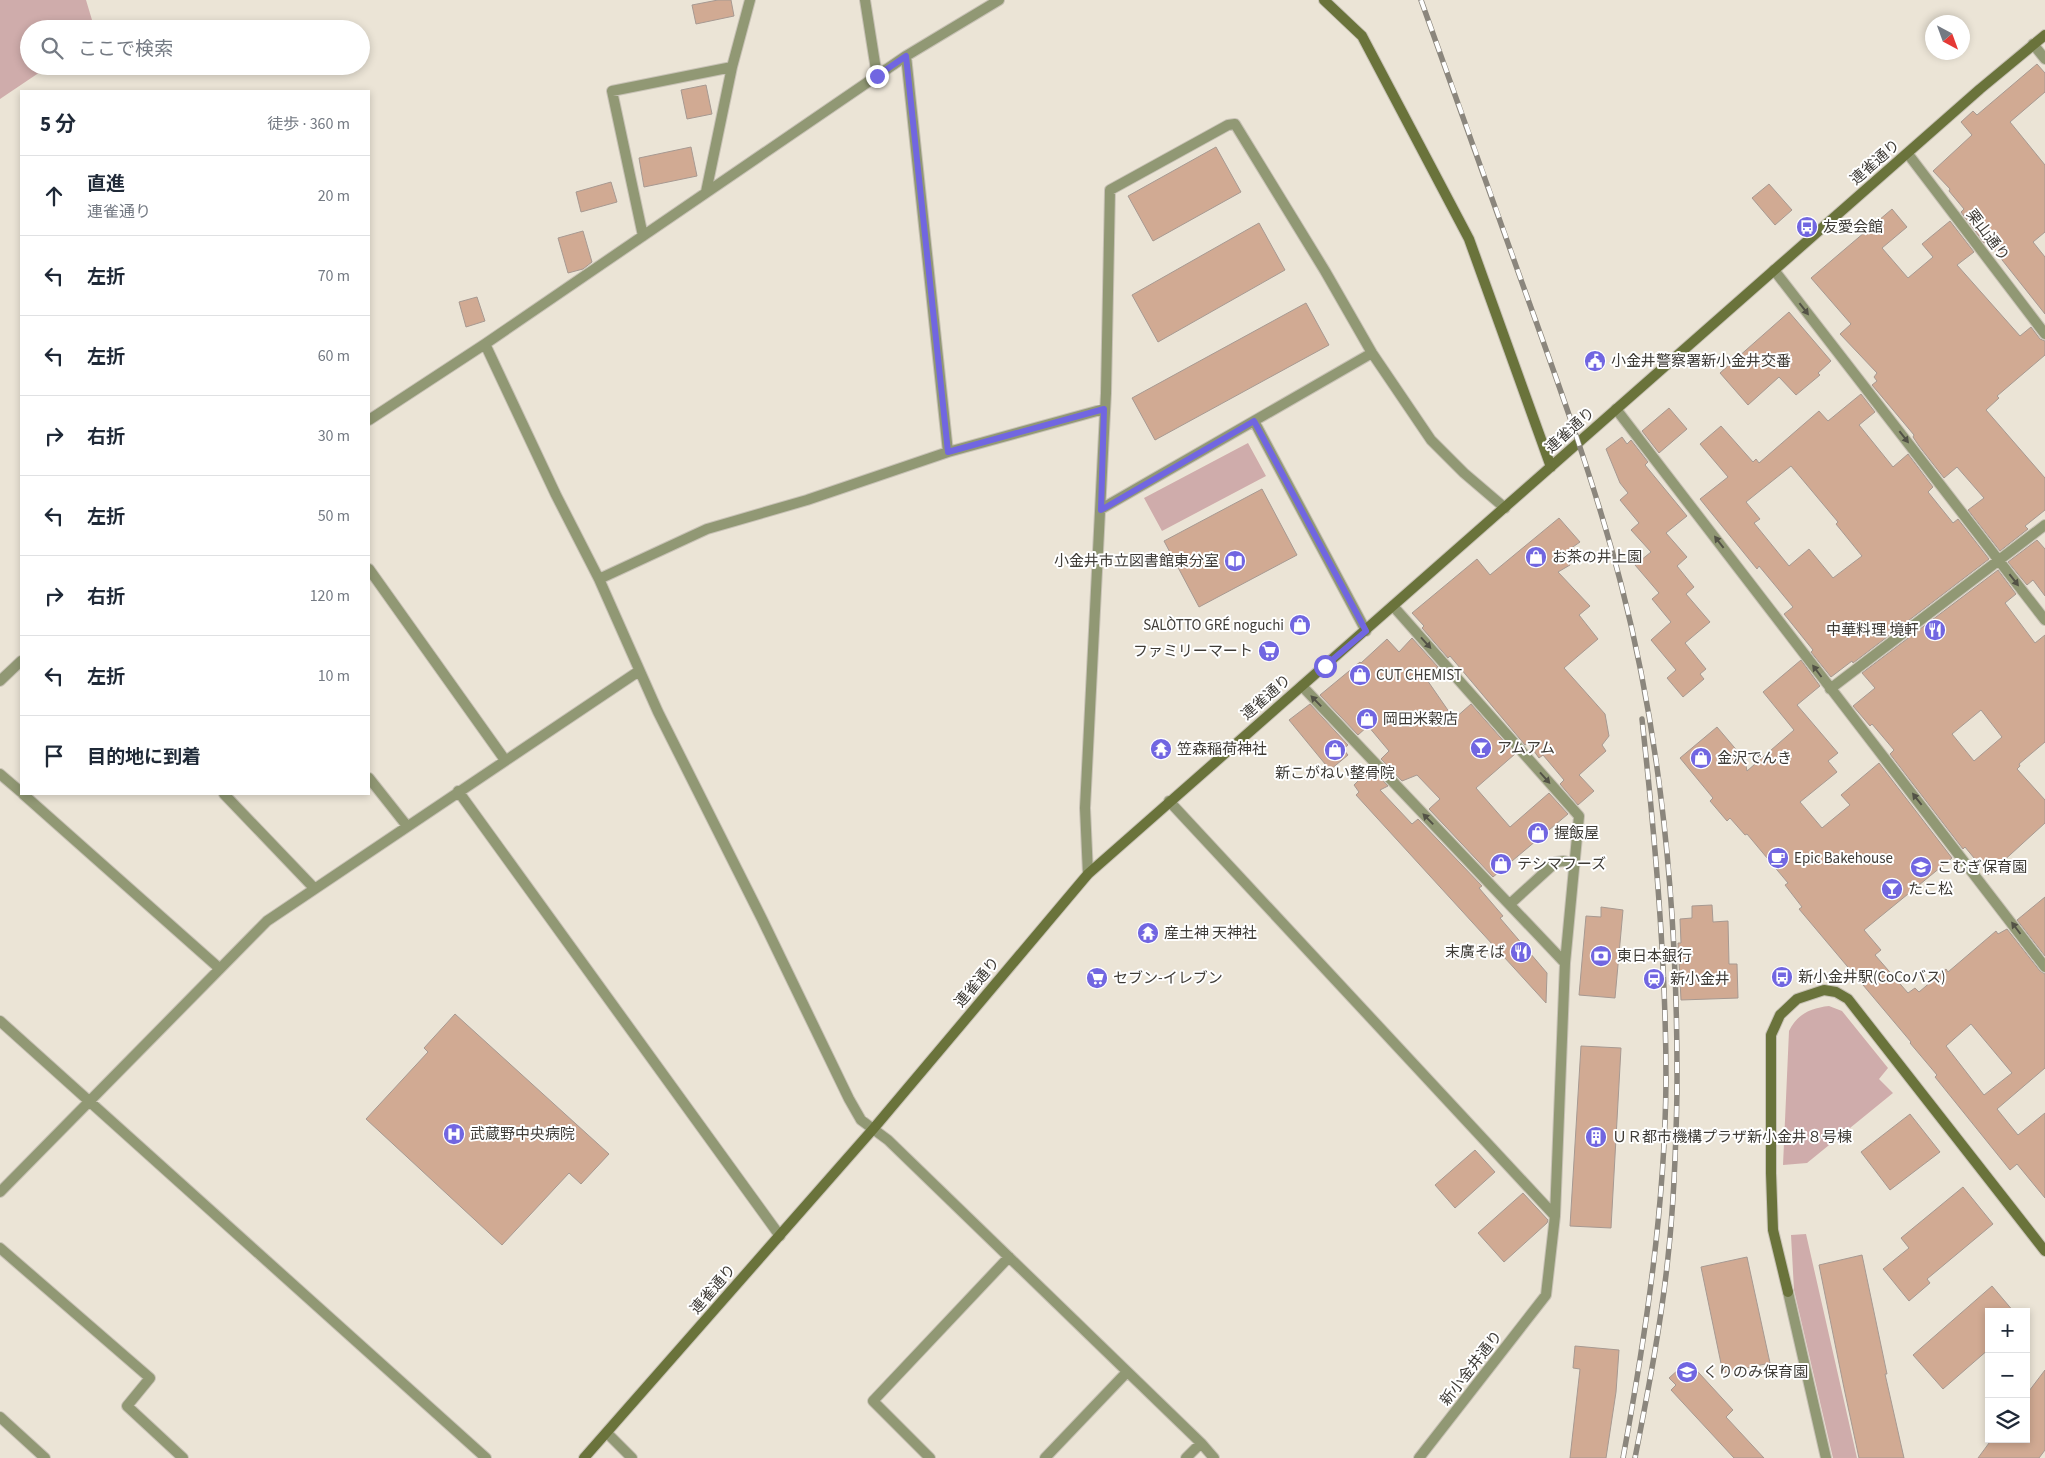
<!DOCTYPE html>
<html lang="ja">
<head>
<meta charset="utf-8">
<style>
  body { margin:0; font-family:"Source Sans 3","Noto Sans JP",sans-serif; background:#f6f6f7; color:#1f2937 }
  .controls { position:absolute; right:15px; bottom:15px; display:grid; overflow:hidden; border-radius:0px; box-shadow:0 2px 8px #0003 }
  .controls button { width:45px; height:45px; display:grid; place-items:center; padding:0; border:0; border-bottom:1px solid #e0e1e3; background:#fff; color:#1f2937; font:25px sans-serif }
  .compass { position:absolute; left:1925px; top:15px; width:45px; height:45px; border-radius:50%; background:#fff; box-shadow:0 2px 8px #0003; rotate:139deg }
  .stop { position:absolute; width:15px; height:15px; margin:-11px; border:4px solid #7166e1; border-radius:50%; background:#fff }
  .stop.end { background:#7166e1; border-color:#fff; box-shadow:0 1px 5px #0008 }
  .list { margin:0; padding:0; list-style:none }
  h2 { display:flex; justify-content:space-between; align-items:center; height:65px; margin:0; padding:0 20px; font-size:21px }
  h2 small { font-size:16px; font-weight:400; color:#747a83 }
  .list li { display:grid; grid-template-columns:32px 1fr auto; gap:15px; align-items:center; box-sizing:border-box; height:80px; padding:0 20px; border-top:1px solid #e0e1e3 }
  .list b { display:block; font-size:19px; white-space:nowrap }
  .list p { margin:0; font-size:16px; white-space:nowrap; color:#747a83 }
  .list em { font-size:16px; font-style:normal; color:#747a83 }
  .icon { flex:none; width:28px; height:28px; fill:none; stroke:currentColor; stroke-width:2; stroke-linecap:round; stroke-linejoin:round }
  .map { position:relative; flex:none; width:2045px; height:1458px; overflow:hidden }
  .search { position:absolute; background:#fff; box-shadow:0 2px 8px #0003; left:20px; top:20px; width:350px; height:55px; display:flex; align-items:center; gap:12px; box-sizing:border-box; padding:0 18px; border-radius:28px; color:#747a83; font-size:19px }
  .panel { position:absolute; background:#fff; box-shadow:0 2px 8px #0003; left:20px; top:90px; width:350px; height:705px; border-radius:0px }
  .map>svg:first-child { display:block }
  .green { fill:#cfacab }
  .building { fill:#d1aa93; stroke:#a79991; fill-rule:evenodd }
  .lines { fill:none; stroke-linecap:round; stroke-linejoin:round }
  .street-casing { stroke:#c8c2b6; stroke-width:12 }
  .secondary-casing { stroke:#c8c2b6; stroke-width:12 }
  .street { stroke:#919874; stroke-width:10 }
  .secondary { stroke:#6a733b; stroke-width:10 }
  .rail-casing { stroke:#8b867d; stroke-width:5.5 }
  .rail { stroke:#fff; stroke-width:4; stroke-dasharray:11; stroke-linecap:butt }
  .oneway { fill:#535246 }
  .route { stroke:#7166e1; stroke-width:6 }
  .labels { text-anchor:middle; stroke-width:4; stroke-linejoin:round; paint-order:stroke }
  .street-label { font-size:15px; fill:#3e3b36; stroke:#fff }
  .poi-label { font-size:15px; fill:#3e3b36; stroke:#fff; text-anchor:start }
</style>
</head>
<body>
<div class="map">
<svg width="2045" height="1458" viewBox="0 0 2045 1458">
  <rect width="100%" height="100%" fill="#ebe4d6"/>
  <!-- green -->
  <path class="green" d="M0,0H86L92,20L90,29H29V66H49L0,99Z
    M1248,443L1266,476L1162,531L1144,498Z
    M1829,1006L1842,1011L1888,1068L1879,1079L1893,1093L1807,1163L1783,1165L1789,1031C1797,1014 1811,1008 1829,1006Z
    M1806,1234L1857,1458H1833L1794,1290L1791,1235Z"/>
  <!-- building -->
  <path class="building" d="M718,0H731L734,16L696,24L692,5Z
    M2037,64L2045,73V92L2010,122L2045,165V232L2033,242L2045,257V314L1987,241L1984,243L1961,212L1964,209L1949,191L1950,189L1933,171L1972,135L1961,122L1973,111L1977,115Z
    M706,85L712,114L687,119L681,90Z
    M691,147L697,176L644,187L639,158Z
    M1216,147L1241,192L1153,241L1128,196Z
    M611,182L617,202L581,212L576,192Z
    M1769,184L1792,210L1775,225L1752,198Z
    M1892,209L1907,227L1882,248L1908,278L1933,257L1922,244L1950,221L1974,252L1957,265L2020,336L2031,327L2040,339L2045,341V355L1997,396L1999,398L1986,410L2045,478V510L2025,526L2028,529L2000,551L1968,510L1984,498L1957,467L1944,478L1919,446L1913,437L1914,435L1872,385L1877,381L1874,377L1877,373L1840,334L1851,324L1811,278Z
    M1259,223L1285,270L1158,342L1132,295Z
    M583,231L592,262L583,269L568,273L558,238Z
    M477,297L485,321L466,327L459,302Z
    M1306,303L1329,345L1155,440L1132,398Z
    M1789,312L1831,361L1818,373L1820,375L1796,395L1779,377L1748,405L1720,373Z
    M1861,394L1875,412L1859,425L1893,467L1908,454L1933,487L1928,492L1953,523L1958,519L1989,559L1853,663L1852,661L1831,677L1811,652L1813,650L1784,614L1793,607L1759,566L1757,569L1700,499L1728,477L1700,444L1721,426L1753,462L1756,459L1759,463L1819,411L1828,421ZM1791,466L1838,522L1836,524L1862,556L1833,578L1809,549L1789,566L1754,523L1760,519L1746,502Z
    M1669,408L1687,429L1659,453L1642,431Z
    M1622,437L1627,444L1631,440L1648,462L1645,465L1687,516L1666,533L1687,557L1677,566L1694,587L1686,594L1710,622L1685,643L1706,669L1700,674L1704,679L1683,697L1667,678L1676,670L1651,640L1671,622L1652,599L1659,593L1635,565L1651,552L1631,530L1639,523L1620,500L1628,493L1620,483L1606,449Z
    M1262,489L1297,555L1199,607L1164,541Z
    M1559,518L1580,542L1570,549L1575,553L1566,559L1570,565L1558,572L1590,606L1579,615L1598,639L1564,668L1605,714L1609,736L1602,745L1606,751L1579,775L1594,791L1578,805L1560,784L1564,780L1543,755L1539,758L1528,743L1525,745L1450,656L1448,658L1422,628L1424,626L1412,613L1477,559L1490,575Z
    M2037,540L2045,549V596L2033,580L2027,585L2008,562Z
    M1998,570L2016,594L2005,603L2035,643L2045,635V742L2019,764L2020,766L2017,769L2045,800V823L1988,875L1965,847L1963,849L1890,754L1894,750L1872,724L1870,726L1853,706L1875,688L1862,673ZM1981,710L2002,737L1974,761L1952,734Z
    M1412,638L1438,667L1425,677L1454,719L1471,704L1515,754L1476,788L1510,827L1549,793L1568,814L1493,877L1429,809L1440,799L1417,775L1402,781L1381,759L1389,751L1368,726L1358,735L1320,695L1360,662L1361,663L1387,639L1399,652Z
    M1801,660L1820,686L1797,705L1838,753L1828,761L1837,772L1800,802L1822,828L1850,805L1841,795L1879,763L1952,858L1864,930L1881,950L1875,955L1908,993L1915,988L1919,992L1946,969L1948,972L1996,931L1998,934L2007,929L2040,971L2045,974V1068L1997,1109L2018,1135L2045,1113V1198L2017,1164L2010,1170L1935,1077L1937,1075L1910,1043L1911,1042L1799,909L1802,907L1785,885L1788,883L1747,834L1745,835L1730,818L1727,821L1710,801L1713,798L1680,758L1717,727L1745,760L1747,771L1794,730L1763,692ZM1971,1024L2012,1073L1984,1095L1946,1046Z
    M1310,704L1348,745L1343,749L1348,755L1330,770L1289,720Z
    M1371,768L1388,786L1380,790L1412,824L1418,819L1482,886L1479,888L1503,916L1500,918L1547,973L1546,1003L1356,795L1359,792L1354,785Z
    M2045,897V956L2017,920Z
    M1712,905L1713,922L1728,921L1729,964H1737L1738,998L1681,1000L1678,943H1681L1680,919L1692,918V906Z
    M1601,907L1623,910L1615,998L1579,995L1586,916L1601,917Z
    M455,1014L609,1154L581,1184L569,1173L502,1245L366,1119L428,1052L424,1048Z
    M1581,1046L1621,1048L1611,1228L1570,1226Z
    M1910,1114L1940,1152L1890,1190L1861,1152Z
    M1475,1150L1495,1172L1455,1208L1435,1185Z
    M1963,1187L1993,1224L1927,1279L1930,1283L1909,1301L1883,1269L1909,1248L1901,1238Z
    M1523,1193L1548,1220L1547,1223L1504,1262L1478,1233Z
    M1862,1255L1887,1374H1885L1904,1458H1859L1844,1388L1819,1265Z
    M1747,1257L1770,1363L1723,1373L1701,1267Z
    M1992,1286L2014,1312H1989V1349L1943,1389L1913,1355Z
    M1575,1346L1619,1350L1616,1392L1606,1458H1570L1580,1369L1573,1368Z
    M1688,1361L1733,1410L1726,1417L1764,1458H1734L1671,1390L1676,1385L1669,1378Z
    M2045,1370V1450L2039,1458H1978L1992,1439H2026V1395Z"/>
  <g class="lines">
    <!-- street casing -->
    <g class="street-casing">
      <path id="street" d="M865,0L877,76
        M2033,44L2045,59
        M906,56L948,452
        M1908,154L2045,334
        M706,192L732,67L750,0
        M643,236L612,91L732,67
        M1774,270L2045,620
        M485,344L556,495L599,579L658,712L762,919L849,1099L861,1120L888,1140L1201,1443L1214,1458
        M1616,409L2045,967
        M369,420L485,344L906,56L999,0
        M1254,421L1366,631
        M1101,509L1372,353
        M369,569L505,760
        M599,579L707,529L807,500L948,452L1104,409
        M1393,606L1579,816L1565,963L1555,1216L1546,1295L1419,1458
        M0,681L21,661
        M1302,686L1565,963
        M1830,689L2045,525
        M0,774L21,792
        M369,778L407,826
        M458,791L780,1236
        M23,794L219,968
        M224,794L314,888
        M1169,801L1555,1216
        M1088,874L1085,808L1106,393L1110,190L1228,125L1235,124L1325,271L1372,353L1431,440L1464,473L1505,508
        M1510,904L1556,862L1564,861L1575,864
        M0,1021L486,1458
        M0,1192L267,921L639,671
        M0,1248L150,1378L127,1406L183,1458
        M1788,1292L1826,1458
        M0,1417L45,1458
        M607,1433L632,1458
        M930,1458L873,1401L1009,1257
        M1045,1458L1127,1372
        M1186,1458L1201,1443"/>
    </g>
    <!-- secondary casing -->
    <g class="secondary-casing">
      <path id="secondary" d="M1324,0L1362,36L1469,239L1551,467
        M1788,1292L1773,1230L1771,1173V1035L1780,1015L1797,999L1824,990L1836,992L1848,999L2045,1251
        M584,1458L874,1128L1088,874L1980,89L2045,35"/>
    </g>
    <!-- street -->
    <use href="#street" class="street"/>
    <!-- secondary -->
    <use href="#secondary" class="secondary"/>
    <!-- rail casing -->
    <g class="rail-casing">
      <path id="rail" d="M1421,0C1456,97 1491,194 1525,291C1560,388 1595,484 1621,584C1664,750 1678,922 1677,1092C1676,1147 1674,1203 1668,1257C1661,1325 1648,1391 1635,1458
        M1623,1458C1646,1333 1665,1207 1666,1080C1666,960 1655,839 1642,719"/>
    </g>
    <!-- rail -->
    <use href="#rail" class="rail"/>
  </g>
  <!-- one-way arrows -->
  <defs><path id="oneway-solid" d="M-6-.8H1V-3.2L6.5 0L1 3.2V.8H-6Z" transform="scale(1.25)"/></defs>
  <g class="oneway">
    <use href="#oneway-solid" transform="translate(1804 309) rotate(52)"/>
    <use href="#oneway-solid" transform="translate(1904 437) rotate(52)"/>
    <use href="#oneway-solid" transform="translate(1719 542) rotate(-128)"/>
    <use href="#oneway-solid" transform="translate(2014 580) rotate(52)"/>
    <use href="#oneway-solid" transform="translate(1426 643) rotate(48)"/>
    <use href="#oneway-solid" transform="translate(1817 671) rotate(-127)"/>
    <use href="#oneway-solid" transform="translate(1316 701) rotate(-134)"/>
    <use href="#oneway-solid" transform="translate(1545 778) rotate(48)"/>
    <use href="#oneway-solid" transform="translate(1917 799) rotate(-128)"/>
    <use href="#oneway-solid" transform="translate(1428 819) rotate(-134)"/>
    <use href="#oneway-solid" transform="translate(2016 928) rotate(-127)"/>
  </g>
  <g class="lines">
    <!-- route -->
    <path class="route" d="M877,76L906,56L948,452L1104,409L1101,510L1254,421L1366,631L1325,666"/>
  </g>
  <!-- icons -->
  <defs>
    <g id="bus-disc" transform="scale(1.125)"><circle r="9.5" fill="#7166e1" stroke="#fff"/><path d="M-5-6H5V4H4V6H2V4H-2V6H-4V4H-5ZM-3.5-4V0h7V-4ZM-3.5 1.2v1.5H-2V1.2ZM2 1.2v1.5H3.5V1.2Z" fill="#fff"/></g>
    <g id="civic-disc" transform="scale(1.125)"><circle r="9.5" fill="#7166e1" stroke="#fff"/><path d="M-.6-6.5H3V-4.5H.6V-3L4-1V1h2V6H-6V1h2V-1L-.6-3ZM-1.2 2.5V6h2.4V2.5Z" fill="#fff"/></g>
    <g id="shop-disc" transform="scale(1.125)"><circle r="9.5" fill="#7166e1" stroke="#fff"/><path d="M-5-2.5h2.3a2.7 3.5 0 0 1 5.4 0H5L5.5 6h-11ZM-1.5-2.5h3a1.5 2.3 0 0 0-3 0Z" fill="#fff"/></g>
    <g id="library-disc" transform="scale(1.125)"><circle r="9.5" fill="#7166e1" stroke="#fff"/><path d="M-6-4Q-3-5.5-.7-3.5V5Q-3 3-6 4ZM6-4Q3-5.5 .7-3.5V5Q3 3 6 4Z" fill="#fff"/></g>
    <g id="restaurant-disc" transform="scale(1.125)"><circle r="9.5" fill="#7166e1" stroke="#fff"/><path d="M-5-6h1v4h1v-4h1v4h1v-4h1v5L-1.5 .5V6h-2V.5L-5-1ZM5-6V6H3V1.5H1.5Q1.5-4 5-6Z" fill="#fff"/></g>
    <g id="supermarket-disc" transform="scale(1.125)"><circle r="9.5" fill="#7166e1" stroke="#fff"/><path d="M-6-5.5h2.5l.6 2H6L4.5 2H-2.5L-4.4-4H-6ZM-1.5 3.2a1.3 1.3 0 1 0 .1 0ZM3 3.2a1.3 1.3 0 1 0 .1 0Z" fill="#fff"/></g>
    <g id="bar-disc" transform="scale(1.125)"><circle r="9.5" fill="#7166e1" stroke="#fff"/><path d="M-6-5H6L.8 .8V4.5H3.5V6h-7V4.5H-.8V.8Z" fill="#fff"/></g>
    <g id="temple-disc" transform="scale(1.125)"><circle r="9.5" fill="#7166e1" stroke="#fff"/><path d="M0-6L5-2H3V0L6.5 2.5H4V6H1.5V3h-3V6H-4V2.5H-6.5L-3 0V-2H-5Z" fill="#fff"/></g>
    <g id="cafe-disc" transform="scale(1.125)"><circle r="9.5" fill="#7166e1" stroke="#fff"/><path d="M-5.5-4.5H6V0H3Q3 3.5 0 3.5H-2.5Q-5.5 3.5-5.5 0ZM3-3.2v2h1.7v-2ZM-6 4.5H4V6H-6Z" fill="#fff"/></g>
    <g id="school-disc" transform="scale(1.125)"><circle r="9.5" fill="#7166e1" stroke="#fff"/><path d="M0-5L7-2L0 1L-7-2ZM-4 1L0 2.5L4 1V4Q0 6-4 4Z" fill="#fff"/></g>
    <g id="bank-disc" transform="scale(1.125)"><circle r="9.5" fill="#7166e1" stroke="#fff"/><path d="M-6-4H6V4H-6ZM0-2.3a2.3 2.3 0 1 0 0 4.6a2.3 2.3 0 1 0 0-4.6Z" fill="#fff"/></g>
    <g id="station-disc" transform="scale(1.125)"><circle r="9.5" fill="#7166e1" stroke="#fff"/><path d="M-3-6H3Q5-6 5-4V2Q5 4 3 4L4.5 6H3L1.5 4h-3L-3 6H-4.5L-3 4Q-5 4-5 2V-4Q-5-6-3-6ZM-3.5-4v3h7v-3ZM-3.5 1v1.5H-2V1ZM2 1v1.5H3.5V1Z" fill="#fff"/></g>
    <g id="hospital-disc" transform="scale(1.125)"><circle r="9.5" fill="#7166e1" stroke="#fff"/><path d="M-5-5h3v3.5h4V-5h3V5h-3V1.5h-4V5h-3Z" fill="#fff"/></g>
    <g id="building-disc" transform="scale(1.125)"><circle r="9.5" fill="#7166e1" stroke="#fff"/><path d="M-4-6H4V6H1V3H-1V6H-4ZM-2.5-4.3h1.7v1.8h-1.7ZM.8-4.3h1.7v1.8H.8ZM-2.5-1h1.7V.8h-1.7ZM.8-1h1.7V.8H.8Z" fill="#fff"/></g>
  </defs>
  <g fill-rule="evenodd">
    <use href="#bus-disc" x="1807" y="227"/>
    <use href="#civic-disc" x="1595" y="361"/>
    <use href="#shop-disc" x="1536" y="557"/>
    <use href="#library-disc" x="1235" y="561"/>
    <use href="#shop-disc" x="1300" y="625"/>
    <use href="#restaurant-disc" x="1935" y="630"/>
    <use href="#supermarket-disc" x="1269" y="651"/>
    <use href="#shop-disc" x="1360" y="675"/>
    <use href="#shop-disc" x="1367" y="719"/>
    <use href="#bar-disc" x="1481" y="748"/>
    <use href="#temple-disc" x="1161" y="749"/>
    <use href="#shop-disc" x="1335" y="750"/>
    <use href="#shop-disc" x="1701" y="758"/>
    <use href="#shop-disc" x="1538" y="833"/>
    <use href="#cafe-disc" x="1778" y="858"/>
    <use href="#shop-disc" x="1501" y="864"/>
    <use href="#school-disc" x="1921" y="867"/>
    <use href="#bar-disc" x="1892" y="889"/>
    <use href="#temple-disc" x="1148" y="933"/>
    <use href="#restaurant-disc" x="1521" y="952"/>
    <use href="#bank-disc" x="1601" y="956"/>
    <use href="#bus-disc" x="1782" y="977"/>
    <use href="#supermarket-disc" x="1097" y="978"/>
    <use href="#station-disc" x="1654" y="979"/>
    <use href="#hospital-disc" x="454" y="1134"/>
    <use href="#building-disc" x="1596" y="1137"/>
    <use href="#school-disc" x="1687" y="1372"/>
  </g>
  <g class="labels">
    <!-- street labels -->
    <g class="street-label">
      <text transform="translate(1875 162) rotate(-41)" y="5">連雀通り</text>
      <text transform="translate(1988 235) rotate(53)" y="5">栗山通り</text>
      <text transform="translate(1570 430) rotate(-42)" y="5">連雀通り</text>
      <text transform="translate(1266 697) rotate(-41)" y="5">連雀通り</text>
      <text transform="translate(977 982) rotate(-50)" y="5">連雀通り</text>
      <text transform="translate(713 1289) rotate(-49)" y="5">連雀通り</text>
      <text transform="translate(1471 1368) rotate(-52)" y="5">新小金井通り</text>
    </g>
    <!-- poi labels -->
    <g class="poi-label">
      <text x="1823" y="232">友愛会館</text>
      <text x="1611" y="366">小金井警察署新小金井交番</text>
      <text x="1552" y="562">お茶の井上園</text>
      <text x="1219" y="566" text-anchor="end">小金井市立図書館東分室</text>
      <text x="1284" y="630" text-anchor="end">SALÒTTO GRÉ noguchi</text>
      <text x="1919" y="635" text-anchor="end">中華料理 境軒</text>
      <text x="1253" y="656" text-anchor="end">ファミリーマート</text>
      <text x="1376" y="680">CUT CHEMIST</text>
      <text x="1383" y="724">岡田米穀店</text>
      <text x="1497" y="753">アムアム</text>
      <text x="1177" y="754">笠森稲荷神社</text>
      <text x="1717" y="763">金沢でんき</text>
      <text x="1335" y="778" text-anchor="middle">新こがねい整骨院</text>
      <text x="1554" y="838">握飯屋</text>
      <text x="1794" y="863">Epic Bakehouse</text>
      <text x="1517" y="869">テシマフーズ</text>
      <text x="1937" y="872">こむぎ保育園</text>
      <text x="1908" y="894">たこ松</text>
      <text x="1164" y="938">産土神 天神社</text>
      <text x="1505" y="957" text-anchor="end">末廣そば</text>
      <text x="1617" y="961">東日本銀行</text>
      <text x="1798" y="982">新小金井駅(CoCoバス)</text>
      <text x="1113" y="983">セブン-イレブン</text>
      <text x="1670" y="984">新小金井</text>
      <text x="470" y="1139">武蔵野中央病院</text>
      <text x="1612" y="1142">ＵＲ都市機構プラザ新小金井８号棟</text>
      <text x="1703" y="1377">くりのみ保育園</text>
    </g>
  </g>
</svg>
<div class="controls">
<button>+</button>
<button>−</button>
<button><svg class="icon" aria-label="layers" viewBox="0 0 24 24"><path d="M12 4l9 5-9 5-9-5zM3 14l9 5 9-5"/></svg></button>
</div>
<svg class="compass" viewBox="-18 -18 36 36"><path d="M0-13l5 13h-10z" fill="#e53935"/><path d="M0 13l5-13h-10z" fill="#747a83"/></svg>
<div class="stop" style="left:1325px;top:666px"></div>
<div class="stop end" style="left:877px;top:76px"></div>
<div class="search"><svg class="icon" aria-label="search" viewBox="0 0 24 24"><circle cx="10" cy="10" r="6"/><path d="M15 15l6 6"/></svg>ここで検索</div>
<section class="panel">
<h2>5 分<small>徒歩 · 360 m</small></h2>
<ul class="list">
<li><svg class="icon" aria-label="ahead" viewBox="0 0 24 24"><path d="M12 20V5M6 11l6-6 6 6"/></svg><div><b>直進</b><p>連雀通り</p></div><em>20 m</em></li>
<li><svg class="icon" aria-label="left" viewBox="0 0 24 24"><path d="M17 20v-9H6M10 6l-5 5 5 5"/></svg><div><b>左折</b></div><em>70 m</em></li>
<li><svg class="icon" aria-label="left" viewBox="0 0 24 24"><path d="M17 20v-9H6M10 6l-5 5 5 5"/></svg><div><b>左折</b></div><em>60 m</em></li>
<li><svg class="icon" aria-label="right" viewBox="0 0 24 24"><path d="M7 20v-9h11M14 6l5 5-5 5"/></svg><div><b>右折</b></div><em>30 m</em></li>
<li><svg class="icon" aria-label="left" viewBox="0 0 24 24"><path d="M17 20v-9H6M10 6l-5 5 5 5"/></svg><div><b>左折</b></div><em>50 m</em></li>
<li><svg class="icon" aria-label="right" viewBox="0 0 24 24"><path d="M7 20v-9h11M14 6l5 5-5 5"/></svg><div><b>右折</b></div><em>120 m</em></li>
<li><svg class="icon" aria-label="left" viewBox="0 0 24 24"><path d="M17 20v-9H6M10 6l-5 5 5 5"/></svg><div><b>左折</b></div><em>10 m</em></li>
<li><svg class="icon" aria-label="arrive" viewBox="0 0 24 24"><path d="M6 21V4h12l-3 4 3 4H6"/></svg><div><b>目的地に到着</b></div></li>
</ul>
</section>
</div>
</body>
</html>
